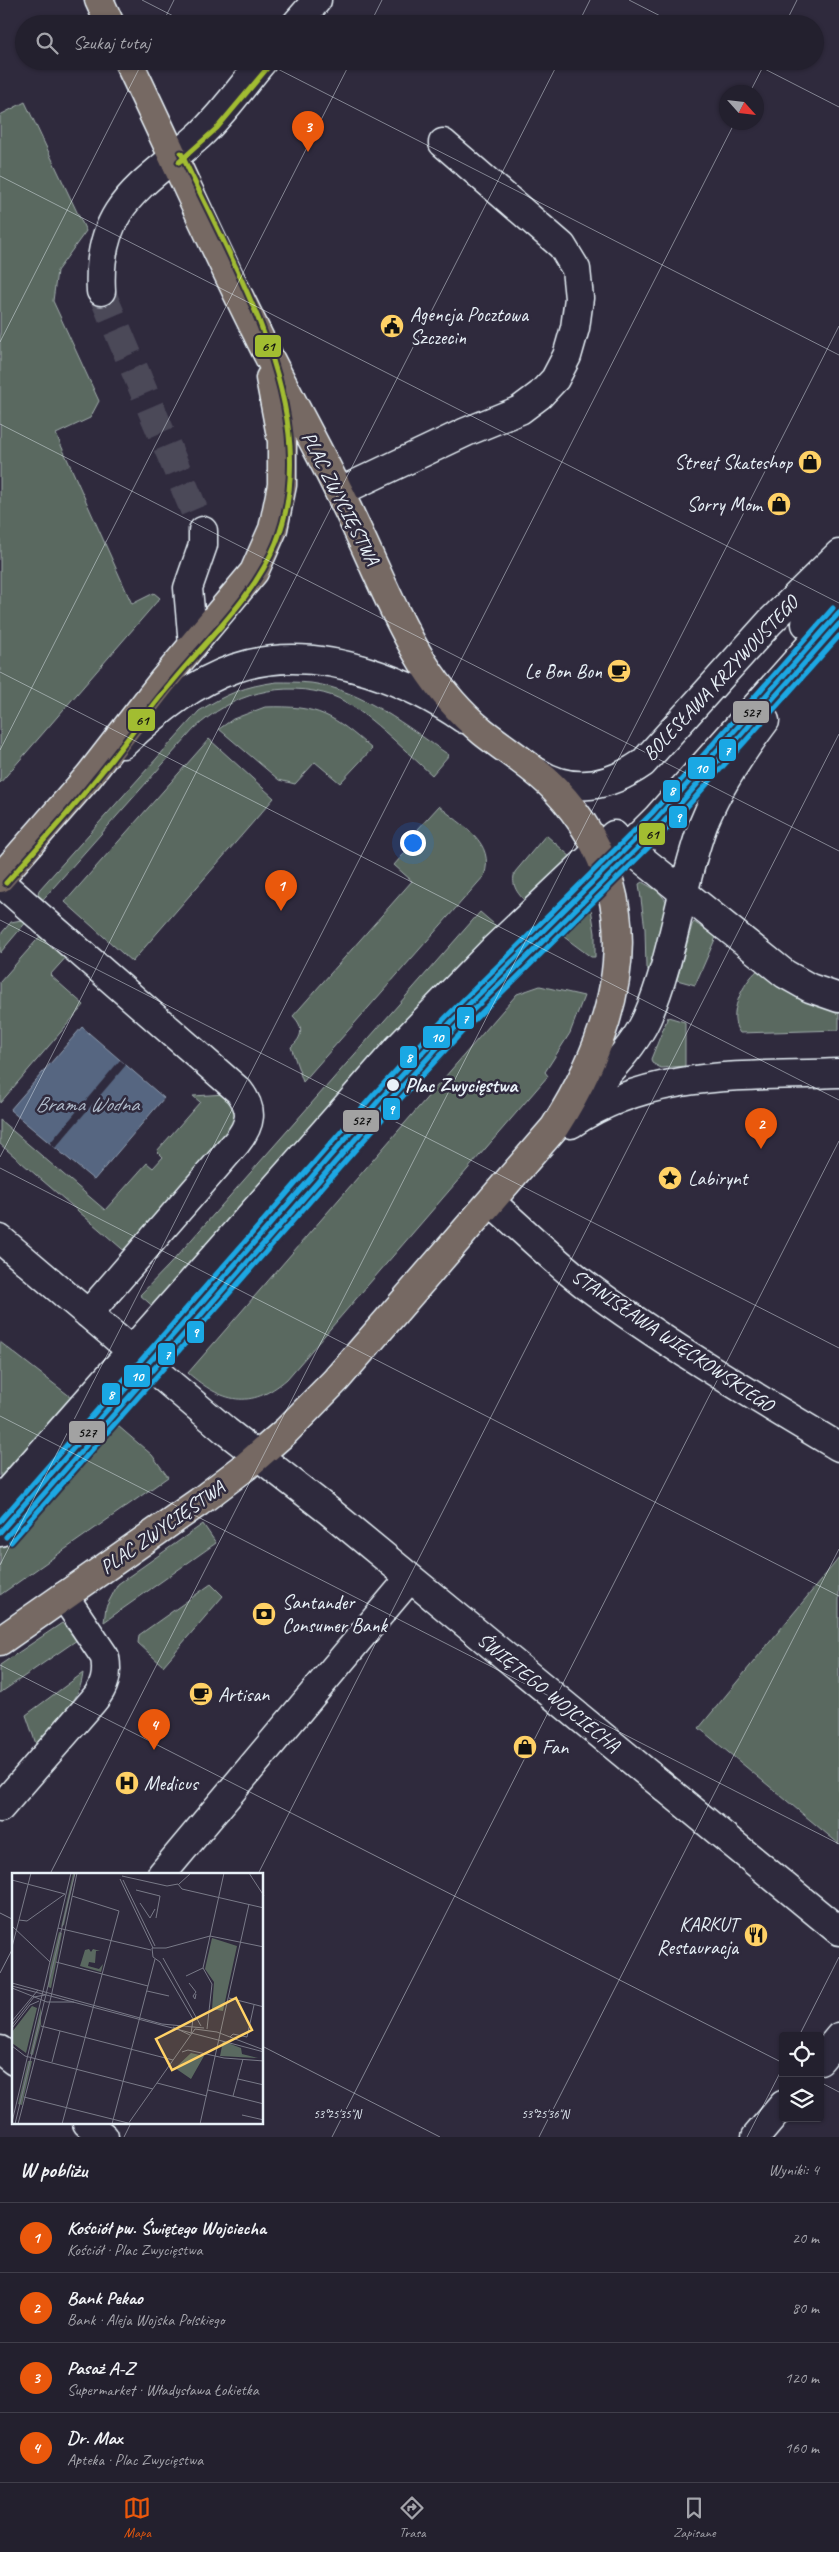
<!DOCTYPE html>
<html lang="pl">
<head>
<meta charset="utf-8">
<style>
  body { margin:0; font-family:Caveat,sans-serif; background:#2f2d3a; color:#f1f3f6 }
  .controls { position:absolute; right:15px; bottom:15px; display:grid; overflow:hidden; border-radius:5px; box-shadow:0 1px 4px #0004 }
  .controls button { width:45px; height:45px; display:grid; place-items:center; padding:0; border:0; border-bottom:1px solid #403e4a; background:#23202e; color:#f1f3f6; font:25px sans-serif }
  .compass { position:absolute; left:719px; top:85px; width:45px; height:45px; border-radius:50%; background:#23202e; box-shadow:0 1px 4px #0004; rotate:117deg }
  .you { position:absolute; left:412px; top:842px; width:18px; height:18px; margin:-12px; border:4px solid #fff; border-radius:50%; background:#1a73e8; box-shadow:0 0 0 8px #1a73e833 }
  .badge { display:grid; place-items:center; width:32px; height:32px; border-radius:50%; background:#ea580c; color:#fff; font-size:16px; font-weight:700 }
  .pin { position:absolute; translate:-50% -41px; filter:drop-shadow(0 1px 2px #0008) }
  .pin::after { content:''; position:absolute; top:26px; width:18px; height:15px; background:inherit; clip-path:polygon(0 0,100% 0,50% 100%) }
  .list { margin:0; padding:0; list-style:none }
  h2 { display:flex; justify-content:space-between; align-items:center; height:65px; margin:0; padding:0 20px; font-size:21px }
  h2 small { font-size:16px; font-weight:400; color:#a3a3aa }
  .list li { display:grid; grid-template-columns:32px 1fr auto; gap:15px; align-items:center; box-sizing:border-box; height:70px; padding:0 20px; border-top:1px solid #403e4a }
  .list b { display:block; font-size:19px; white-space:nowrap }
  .list p { margin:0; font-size:16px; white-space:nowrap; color:#a3a3aa }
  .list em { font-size:16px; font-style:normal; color:#a3a3aa }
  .icon { flex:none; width:28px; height:28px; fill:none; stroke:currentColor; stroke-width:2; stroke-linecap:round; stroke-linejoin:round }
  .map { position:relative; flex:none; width:839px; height:2137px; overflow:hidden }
  .search { position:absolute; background:#23202e; box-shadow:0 1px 4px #0004; left:15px; right:15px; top:15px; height:55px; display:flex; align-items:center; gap:12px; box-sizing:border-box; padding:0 18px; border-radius:28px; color:#a3a3aa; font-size:19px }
  .sheet { height:345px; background:#23202e }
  nav { display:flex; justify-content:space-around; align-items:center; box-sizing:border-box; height:70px; border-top:1px solid #403e4a; background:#23202e; font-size:14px; color:#a3a3aa }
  nav a { display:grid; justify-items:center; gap:2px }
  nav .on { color:#ea580c }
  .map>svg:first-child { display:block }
  .green { fill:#5a6960; stroke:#a1adac }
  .water { fill:#566681; stroke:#909eb1 }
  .pier { fill:#2f2a3d }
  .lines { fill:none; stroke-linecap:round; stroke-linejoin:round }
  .minor-tunnel { stroke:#4b4859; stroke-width:28; stroke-dasharray:28 14; stroke-linecap:butt }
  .minor-casing { stroke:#e8f1f8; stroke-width:31 }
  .major-casing { stroke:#e8f1f8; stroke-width:31 }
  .minor { stroke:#2f2a3d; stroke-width:28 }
  .major { stroke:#766964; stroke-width:28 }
  .bus-1-casing { stroke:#2f2a3d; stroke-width:9 }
  .bus-2-casing { stroke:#2f2a3d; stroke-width:9 }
  .bus-1 { stroke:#a2a2a2; stroke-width:5 }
  .bus-2 { stroke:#a2bd31; stroke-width:5 }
  .tram-1-casing { stroke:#2f2a3d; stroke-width:9 }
  .tram-2-casing { stroke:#2f2a3d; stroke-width:9 }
  .tram-3-casing { stroke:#2f2a3d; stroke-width:9 }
  .tram-4-casing { stroke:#2f2a3d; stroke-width:9 }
  .tram-1 { stroke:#1aa8e4; stroke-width:5 }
  .tram-2 { stroke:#1aa8e4; stroke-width:5 }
  .tram-3 { stroke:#1aa8e4; stroke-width:5 }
  .tram-4 { stroke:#1aa8e4; stroke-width:5 }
  .ticks { fill:none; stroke:#e8f1f8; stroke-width:1; stroke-opacity:0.45 }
  .stop-dot { fill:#e8f1f8; stroke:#2f2a3d; stroke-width:2 }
  .labels { text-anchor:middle; stroke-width:5; stroke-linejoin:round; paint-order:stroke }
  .poi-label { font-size:20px; fill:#e8f1f8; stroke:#2f2a3d; text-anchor:start }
  .street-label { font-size:20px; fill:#e8f1f8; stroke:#2f2a3d }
  .stop-label { font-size:20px; font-weight:bold; fill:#e8f1f8; stroke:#2f2a3d; text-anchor:start }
  .water-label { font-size:21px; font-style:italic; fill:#aeb9c8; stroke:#2f2a3d }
  .inset-road { fill:none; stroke:#797a88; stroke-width:1 }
  .view { fill:#ffd166; fill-opacity:0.15; stroke:#ffd166; stroke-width:2.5 }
  .inset-edge { fill:none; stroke:#e8f1f8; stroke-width:2.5 }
  .ticks-label { font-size:12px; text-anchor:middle; fill:#e8f1f8; stroke:#2f2a3d; stroke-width:5; stroke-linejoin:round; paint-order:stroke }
  .line-badge { stroke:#2f2a3d; stroke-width:2 }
  .badge-label { font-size:14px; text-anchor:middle; font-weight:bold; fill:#fff }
  .pale-badge-label { font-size:14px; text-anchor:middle; font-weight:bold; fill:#111 }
</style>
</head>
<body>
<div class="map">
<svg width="839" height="2137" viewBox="0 0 839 2137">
  <rect width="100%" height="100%" fill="#2f2a3d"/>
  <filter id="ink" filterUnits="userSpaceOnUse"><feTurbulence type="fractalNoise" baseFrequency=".02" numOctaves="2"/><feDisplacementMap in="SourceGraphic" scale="10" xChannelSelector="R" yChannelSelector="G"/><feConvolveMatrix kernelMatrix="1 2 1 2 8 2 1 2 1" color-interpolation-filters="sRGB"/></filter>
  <g filter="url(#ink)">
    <!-- green -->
    <path class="green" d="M25,102L86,231L57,271L53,301L99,401L90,418L56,434L132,604L154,593L160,598L0,783V115Z
      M277,682C288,682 300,682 311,683C363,690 407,727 449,755L432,775C407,753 363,707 333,696C282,679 232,694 194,729L38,905L37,898L39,890L199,711C226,694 245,686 277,682Z
      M265,707C319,705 333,715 372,749L340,783L315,762L295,784L279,780L219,729L233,719Z
      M209,739L274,798L132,962L65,902Z
      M439,806C462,826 496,842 484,876L303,1082L291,1047C303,1037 304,1027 293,1016L412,881L394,865L422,833L418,829Z
      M546,835L572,858L528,904C519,895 510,886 515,872Z
      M642,882L658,891L667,902L650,971L646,968L645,929L639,884Z
      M590,902L595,933V957H591L556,931Z
      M480,912L502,931L398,1027L156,1309L140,1295L170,1264Z
      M21,920H28L0,953V935L11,922Z
      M694,922L716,937L695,985L677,980L692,925Z
      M43,933L69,954L50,975L84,1005L0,1103V982Z
      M758,970L797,997L839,1012V1030L740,1033C726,1016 743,982 758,970Z
      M540,986L584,996L570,1033L545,1072L548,1076L287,1379C250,1411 222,1402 188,1373L517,994Z
      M668,1017L685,1022V1066L661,1068L652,1063L651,1059Z
      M226,1094C234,1104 237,1112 235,1125L128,1254L0,1144V1120L105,1210L147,1163L153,1168L163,1157L157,1151L200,1102L193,1096Z
      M0,1342L76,1401L0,1485Z
      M111,1420L152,1455L168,1477L0,1595V1548Z
      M203,1524L216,1543L104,1622L106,1607L118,1584Z
      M839,1558V1844L699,1728Z
      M211,1584L223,1596L163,1666L138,1643L139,1635Z
      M62,1623L77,1640L0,1693V1665Z
      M83,1673C80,1703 56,1722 36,1744L26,1715Z"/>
    <!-- water -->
    <path class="water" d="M82,1027L164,1098L94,1180L10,1110Z"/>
    <!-- pier -->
    <path class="pier" d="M120,1060L126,1065L55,1148L50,1143Z"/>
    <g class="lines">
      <!-- minor-tunnel -->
      <path class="minor-tunnel" d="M101,291L203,531"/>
      <!-- minor casing -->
      <g class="minor-casing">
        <path id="minor" d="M296,24L317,0
          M101,291C96,205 143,186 199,136C223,114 242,86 263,61
          M339,492L466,432L520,410L540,395L555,379L567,356L575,328L579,298L576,269L562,246L443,143
          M806,624L839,586
          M193,645L188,588L203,545V531
          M123,744C199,672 264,638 369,672C403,683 434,698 464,719
          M537,772C573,795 610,786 643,763L770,622L839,554
          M613,836L785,974L810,988L839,998
          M0,882L239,1091C254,1110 251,1124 237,1142L88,1314
          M569,1114C594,1086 632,1052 647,1018C674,956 680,887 703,825C718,787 741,753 765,721
          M571,1124C651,1069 746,1077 839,1073
          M492,1203C522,1229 551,1258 583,1283C664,1343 752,1395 839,1447
          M0,1239L226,1431L329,1511L839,1931
          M0,1500L398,1048L493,950L614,835
          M0,1532L381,1098L451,1022L657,818L839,613
          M0,1808L93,1701C105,1687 108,1675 105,1657L64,1596
          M162,1874L410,1578
          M0,2050L14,2061
          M820,2060L839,2037
          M87,2123L104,2137
          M756,2137L783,2105"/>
      </g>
      <!-- major casing -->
      <g class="major-casing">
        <path id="major" d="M99,0L110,24
          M0,878L89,776L162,682L254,572L273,529L282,485V441L270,378
          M0,1641L199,1502L245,1467L286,1431L336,1380L554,1128C600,1056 634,970 610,884C600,848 581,816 555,789C534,767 507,751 483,732C460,713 439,688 423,663C390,609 368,548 339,492C313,438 283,387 257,333C212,244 172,152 128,61"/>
      </g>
      <!-- minor -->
      <use href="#minor" class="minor"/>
      <!-- major -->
      <use href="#major" class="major"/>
      <!-- bus-1 casing -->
      <g class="bus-1-casing">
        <path id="bus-1" d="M0,1532L381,1098L451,1022L657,818L839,613"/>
      </g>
      <!-- bus-2 casing -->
      <g class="bus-2-casing">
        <path id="bus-2" d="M179,162L217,128L269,66
          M6,883C36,849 67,815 95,780C121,749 143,717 169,686C206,640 253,599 276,543C288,513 292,479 290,447C284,346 223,244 181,153
          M6,1537L387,1103L456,1027L663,823L839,624"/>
      </g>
      <!-- bus-1 -->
      <use href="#bus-1" class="bus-1"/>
      <!-- bus-2 -->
      <use href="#bus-2" class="bus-2"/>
      <!-- tram-1 casing -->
      <g class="tram-1-casing">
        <path id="tram-1" d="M0,1532L381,1098L451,1022L657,818L839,613"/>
      </g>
      <!-- tram-2 casing -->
      <g class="tram-2-casing">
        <path id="tram-2" d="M6,1537L387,1103L456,1027L663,823L839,624"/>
      </g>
      <!-- tram-3 casing -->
      <g class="tram-3-casing">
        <path id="tram-3" d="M0,1521L375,1093L446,1017L652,813L833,608"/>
      </g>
      <!-- tram-4 casing -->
      <g class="tram-4-casing">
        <path id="tram-4" d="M11,1542L392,1108L462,1032L668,828L839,636"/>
      </g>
      <!-- tram-1 -->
      <use href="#tram-1" class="tram-1"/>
      <!-- tram-2 -->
      <use href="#tram-2" class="tram-2"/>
      <!-- tram-3 -->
      <use href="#tram-3" class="tram-3"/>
      <!-- tram-4 -->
      <use href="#tram-4" class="tram-4"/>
    </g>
  </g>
  <!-- ticks -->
  <path class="ticks" d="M142,0L189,24M629,0L676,24M162,24L174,0M370,24L382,0M578,24L590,0M785,24L797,0M262,61L839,355M749,61L839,107M750,92L766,61M0,176L839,603M0,342L143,61M0,424L839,851M0,672L839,1100M0,750L351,61M0,920L839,1348M0,1157L559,61M0,1168L839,1596M0,1416L839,1844M0,1565L735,122M0,1665L783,2063M50,1874L839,326M258,1874L839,734M0,1913L14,1920M0,1973L14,1946M799,2036L839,1957M262,2046L440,2137M820,2082L839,2092M124,2137L131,2123M332,2137L839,1141M539,2137L839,1549M747,2137L783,2067"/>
  <!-- icons -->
  <defs>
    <g id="civic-disc" transform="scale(1.25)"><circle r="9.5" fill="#ffd166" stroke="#2f2a3d"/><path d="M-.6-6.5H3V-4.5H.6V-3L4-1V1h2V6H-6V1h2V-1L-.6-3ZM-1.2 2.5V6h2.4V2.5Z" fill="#111"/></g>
    <g id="shop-disc" transform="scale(1.25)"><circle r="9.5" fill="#ffd166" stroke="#2f2a3d"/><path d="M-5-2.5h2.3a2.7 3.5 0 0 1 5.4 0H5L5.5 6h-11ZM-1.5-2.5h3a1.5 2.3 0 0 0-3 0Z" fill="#111"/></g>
    <g id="cafe-disc" transform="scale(1.25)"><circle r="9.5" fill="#ffd166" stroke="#2f2a3d"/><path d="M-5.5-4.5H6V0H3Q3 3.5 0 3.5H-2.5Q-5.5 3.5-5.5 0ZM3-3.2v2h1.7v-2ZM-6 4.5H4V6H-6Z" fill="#111"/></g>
    <g id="sight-disc" transform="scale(1.25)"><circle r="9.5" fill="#ffd166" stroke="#2f2a3d"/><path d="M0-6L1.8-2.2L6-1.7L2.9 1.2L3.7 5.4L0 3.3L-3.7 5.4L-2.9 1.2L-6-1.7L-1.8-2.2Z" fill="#111"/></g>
    <g id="bank-disc" transform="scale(1.25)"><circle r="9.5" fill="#ffd166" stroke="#2f2a3d"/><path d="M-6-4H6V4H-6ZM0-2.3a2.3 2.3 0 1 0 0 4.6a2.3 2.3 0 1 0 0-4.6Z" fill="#111"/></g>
    <g id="hospital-disc" transform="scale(1.25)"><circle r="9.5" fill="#ffd166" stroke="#2f2a3d"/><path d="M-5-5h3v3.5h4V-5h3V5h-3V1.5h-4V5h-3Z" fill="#111"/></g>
    <g id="restaurant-disc" transform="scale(1.25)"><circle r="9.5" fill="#ffd166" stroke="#2f2a3d"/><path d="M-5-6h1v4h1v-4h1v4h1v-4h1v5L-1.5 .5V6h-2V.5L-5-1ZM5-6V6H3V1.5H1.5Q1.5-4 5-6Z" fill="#111"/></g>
  </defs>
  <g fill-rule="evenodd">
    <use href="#civic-disc" x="392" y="326"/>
    <use href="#shop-disc" x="810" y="462"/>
    <use href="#shop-disc" x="779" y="504"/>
    <use href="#cafe-disc" x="619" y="671"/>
    <use href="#sight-disc" x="670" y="1178"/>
    <use href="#bank-disc" x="264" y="1614"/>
    <use href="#cafe-disc" x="201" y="1694"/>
    <use href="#shop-disc" x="525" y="1747"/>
    <use href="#hospital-disc" x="127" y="1783"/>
    <use href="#restaurant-disc" x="756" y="1935"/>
  </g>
  <!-- markers -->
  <circle class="stop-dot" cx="393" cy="1085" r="7"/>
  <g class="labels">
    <!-- poi labels -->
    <g class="poi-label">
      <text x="410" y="321">Agencja Pocztowa<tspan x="410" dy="23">Szczecin</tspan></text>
      <text x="792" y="469" text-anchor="end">Street Skateshop</text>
      <text x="762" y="511" text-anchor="end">Sorry Mom</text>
      <text x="602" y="678" text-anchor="end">Le Bon Bon</text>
      <text x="688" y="1185">Labirynt</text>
      <text x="282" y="1609">Santander<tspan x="282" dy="23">Consumer Bank</tspan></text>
      <text x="218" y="1701">Artisan</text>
      <text x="542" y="1754">Fan</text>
      <text x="144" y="1790">Medicus</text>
      <text x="738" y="1931" text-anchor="end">KARKUT<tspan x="738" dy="23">Restauracja</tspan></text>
    </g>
    <!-- street labels -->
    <g class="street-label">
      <text transform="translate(341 498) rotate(63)" y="7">PLAC ZWYCIĘSTWA</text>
      <text transform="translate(720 678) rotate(-47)" y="7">BOLESŁAWA KRZYWOUSTEGO</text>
      <text transform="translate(673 1340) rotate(34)" y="7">STANISŁAWA WIĘCKOWSKIEGO</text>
      <text transform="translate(162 1527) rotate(-35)" y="7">PLAC ZWYCIĘSTWA</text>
      <text transform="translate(549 1692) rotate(39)" y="7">ŚWIĘTEGO WOJCIECHA</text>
    </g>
    <!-- stop labels -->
    <g class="stop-label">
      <text x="405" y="1092">Plac Zwycięstwa</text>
    </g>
    <!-- water labels -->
    <g class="water-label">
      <text x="87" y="1111">Brama Wodna</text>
    </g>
  </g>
  <!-- overview -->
  <g transform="translate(12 1873)">
    <rect width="251" height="251" fill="#2f2a3d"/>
    <path d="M63,0L52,52L49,54L61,1ZM47,59L50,60L39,115L36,114L38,95ZM200,65L225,73L211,138L200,136L202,109L193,96ZM77,76L79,79L81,76L88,78H84L83,90L77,89L76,93L87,96L91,91L89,99L68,93L73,77ZM20,133L25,135L14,180L0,170V159ZM29,134V151L21,182L18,181ZM211,168L229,175L230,181L246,185L208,183ZM179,180L192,183L179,206L163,195ZM16,188H20L10,232L6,231Z" fill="#5a6960"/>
    <path class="inset-road" d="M237,0L252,23M110,3L155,13L166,11L170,16L252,35M108,6L141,75M0,7L53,21M111,7L143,73M167,11L179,0M124,17L148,23L144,45M128,30L138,45L143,36M7,47L15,48L53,21M0,53L38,89M46,55L139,77M0,74L19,0M151,85L189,153M44,89L136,113M191,95L200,111L195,156M174,103L191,95L212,0M0,110L150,151L192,155M177,110L184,119L181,123L183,126L184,121M0,113L252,179M0,115L35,129H62M135,118L157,123M217,125L252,134M0,148L26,117M0,152L22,124L33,122M29,153L161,187M161,154L178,162M0,155L18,132L27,128M179,161L181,146L148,89L141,84L140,75H154L198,63L252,74M218,164L221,161L235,164L242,132M0,173L13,183L141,216M170,179L176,177L212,185L252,188M40,189L48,158M226,206L252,212M145,210L195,223M196,217L252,231M221,223L231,186M12,224L116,250M230,242L252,247M0,249L59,0M3,251L63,0M6,251L39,124L65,0M50,251L107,38L60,23M100,251L143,86M116,251L183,156L205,159L252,177M188,251L237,31"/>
    <path class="view" d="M224,125L240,157L160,197L144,166Z"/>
    <rect width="251" height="251" class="inset-edge"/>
  </g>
  <g class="ticks-label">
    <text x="337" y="2118">53°25'35"N</text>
    <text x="545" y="2118">53°25'36"N</text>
  </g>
  <g class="line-badge">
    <rect x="254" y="334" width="28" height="24" rx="5" fill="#a2bd31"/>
    <rect x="732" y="700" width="38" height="24" rx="5" fill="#a2a2a2"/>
    <rect x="127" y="708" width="29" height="24" rx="5" fill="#a2bd31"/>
    <rect x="718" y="738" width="19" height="24" rx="5" fill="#1aa8e4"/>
    <rect x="687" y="756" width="29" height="24" rx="5" fill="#1aa8e4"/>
    <rect x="662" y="779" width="19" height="24" rx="5" fill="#1aa8e4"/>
    <rect x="668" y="805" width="20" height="24" rx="5" fill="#1aa8e4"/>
    <rect x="638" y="822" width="28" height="24" rx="5" fill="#a2bd31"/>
    <rect x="456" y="1006" width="19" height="24" rx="5" fill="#1aa8e4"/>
    <rect x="422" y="1025" width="29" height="24" rx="5" fill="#1aa8e4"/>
    <rect x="399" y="1045" width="19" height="24" rx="5" fill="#1aa8e4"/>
    <rect x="382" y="1097" width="19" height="24" rx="5" fill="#1aa8e4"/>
    <rect x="342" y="1109" width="38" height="24" rx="5" fill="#a2a2a2"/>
    <rect x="186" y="1320" width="19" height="24" rx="5" fill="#1aa8e4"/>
    <rect x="157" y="1342" width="19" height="24" rx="5" fill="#1aa8e4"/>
    <rect x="123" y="1364" width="28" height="24" rx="5" fill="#1aa8e4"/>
    <rect x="101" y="1382" width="20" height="24" rx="5" fill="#1aa8e4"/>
    <rect x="68" y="1420" width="38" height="24" rx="5" fill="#a2a2a2"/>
  </g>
  <g class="badge-label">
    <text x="727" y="755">7</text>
    <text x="701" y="773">10</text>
    <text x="672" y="795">8</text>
    <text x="678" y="822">9</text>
    <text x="465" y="1023">7</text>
    <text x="437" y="1042">10</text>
    <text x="409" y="1062">8</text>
    <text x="391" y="1114">9</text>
    <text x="195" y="1337">9</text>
    <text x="167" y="1359">7</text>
    <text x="137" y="1381">10</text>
    <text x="111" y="1399">8</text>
  </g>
  <g class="pale-badge-label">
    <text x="268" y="351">61</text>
    <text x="751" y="717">527</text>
    <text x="142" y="725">61</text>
    <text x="652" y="839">61</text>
    <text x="361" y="1125">527</text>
    <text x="87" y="1437">527</text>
  </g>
</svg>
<div class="controls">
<button><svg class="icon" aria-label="locate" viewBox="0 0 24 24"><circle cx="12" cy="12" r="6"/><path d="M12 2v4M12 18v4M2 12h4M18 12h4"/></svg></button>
<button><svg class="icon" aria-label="layers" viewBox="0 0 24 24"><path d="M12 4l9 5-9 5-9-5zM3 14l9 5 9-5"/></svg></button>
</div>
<svg class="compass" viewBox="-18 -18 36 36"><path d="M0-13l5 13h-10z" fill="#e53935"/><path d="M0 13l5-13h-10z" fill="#a3a3aa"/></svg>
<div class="you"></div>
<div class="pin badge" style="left:281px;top:911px">1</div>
<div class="pin badge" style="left:761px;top:1149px">2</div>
<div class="pin badge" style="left:308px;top:152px">3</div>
<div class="pin badge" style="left:154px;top:1750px">4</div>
<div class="search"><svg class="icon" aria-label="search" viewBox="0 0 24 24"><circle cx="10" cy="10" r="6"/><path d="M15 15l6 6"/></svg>Szukaj tutaj</div>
</div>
<section class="sheet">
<h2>W pobliżu<small>Wyniki: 4</small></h2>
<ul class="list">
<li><span class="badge">1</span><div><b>Kościół pw. Świętego Wojciecha</b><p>Kościół · Plac Zwycięstwa</p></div><em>20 m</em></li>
<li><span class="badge">2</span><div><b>Bank Pekao</b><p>Bank · Aleja Wojska Polskiego</p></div><em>80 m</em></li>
<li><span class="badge">3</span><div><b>Pasaż A-Z</b><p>Supermarket · Władysława Łokietka</p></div><em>120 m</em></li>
<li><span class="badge">4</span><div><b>Dr. Max</b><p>Apteka · Plac Zwycięstwa</p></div><em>160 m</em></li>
</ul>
</section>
<nav>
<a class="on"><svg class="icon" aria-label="map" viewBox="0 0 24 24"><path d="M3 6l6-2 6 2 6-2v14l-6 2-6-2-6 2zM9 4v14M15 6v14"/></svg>Mapa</a>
<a><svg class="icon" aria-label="directions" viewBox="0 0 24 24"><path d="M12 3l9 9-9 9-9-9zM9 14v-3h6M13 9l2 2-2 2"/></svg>Trasa</a>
<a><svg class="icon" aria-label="saved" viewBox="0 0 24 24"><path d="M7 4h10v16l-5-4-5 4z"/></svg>Zapisane</a>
</nav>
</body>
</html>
